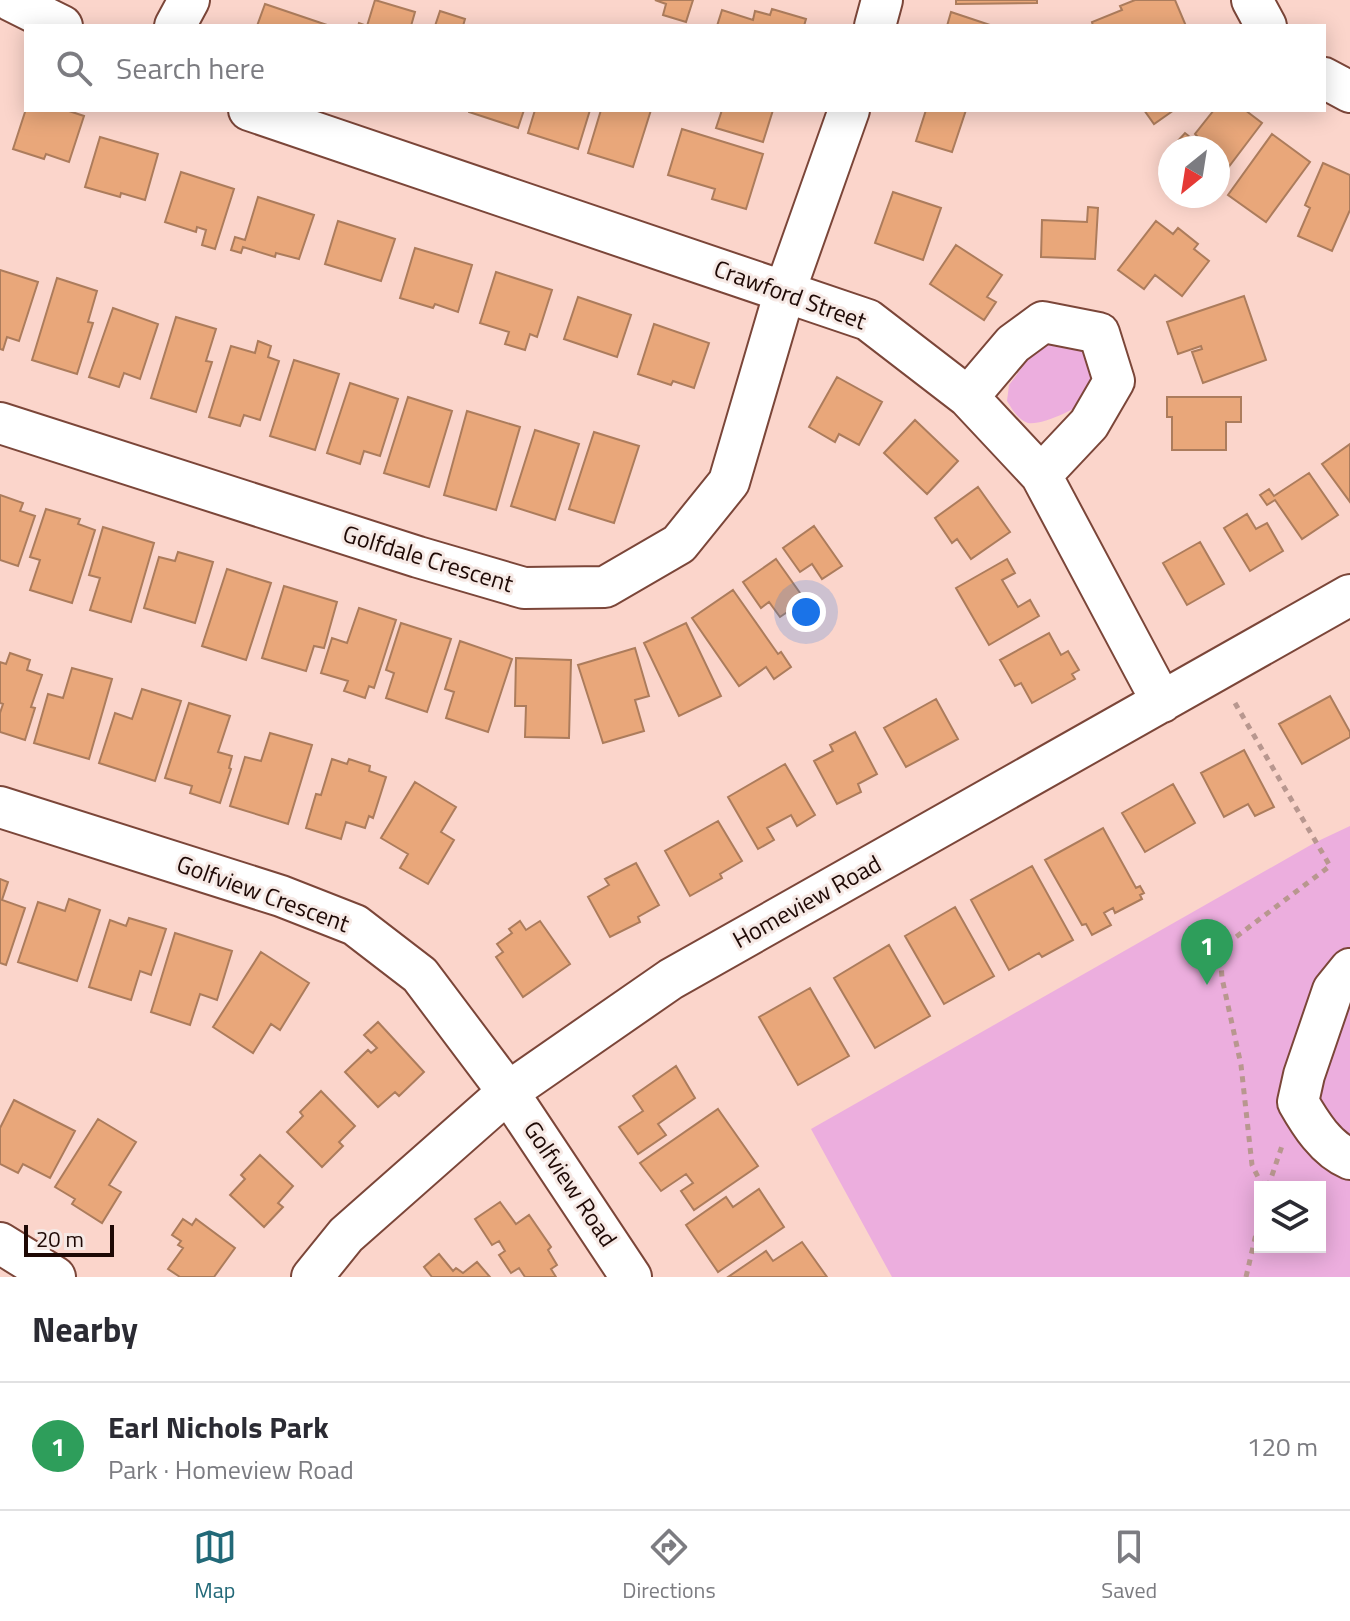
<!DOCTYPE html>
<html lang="en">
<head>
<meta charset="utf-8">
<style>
  body { margin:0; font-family:"Titillium Web",sans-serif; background:#f2f2f3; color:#2b2b33 }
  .controls { position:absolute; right:24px; bottom:24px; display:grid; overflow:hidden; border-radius:0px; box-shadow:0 4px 20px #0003 }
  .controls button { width:72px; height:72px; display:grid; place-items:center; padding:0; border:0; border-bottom:2px solid #e1e1e2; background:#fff; color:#2b2b33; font:40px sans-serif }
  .compass { position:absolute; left:1158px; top:136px; width:72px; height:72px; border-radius:50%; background:#fff; box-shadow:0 4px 20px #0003; rotate:210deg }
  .scale { position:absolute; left:24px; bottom:20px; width:90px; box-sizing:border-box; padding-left:8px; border:4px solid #1e0905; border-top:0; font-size:22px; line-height:28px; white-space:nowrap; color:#1e0905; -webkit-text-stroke:6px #f6e9e5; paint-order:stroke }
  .you { position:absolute; left:806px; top:612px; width:28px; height:28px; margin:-20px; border:6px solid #fff; border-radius:50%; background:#1a73e8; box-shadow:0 0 0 12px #1a73e833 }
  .badge { display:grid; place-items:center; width:52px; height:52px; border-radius:50%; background:#226978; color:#fff; font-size:26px; font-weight:700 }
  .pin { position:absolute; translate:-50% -66px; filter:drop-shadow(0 2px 4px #0008) }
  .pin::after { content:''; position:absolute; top:42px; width:28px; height:24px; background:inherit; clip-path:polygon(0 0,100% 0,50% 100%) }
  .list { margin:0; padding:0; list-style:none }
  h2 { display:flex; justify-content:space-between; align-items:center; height:104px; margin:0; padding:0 32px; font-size:34px }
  h2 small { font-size:26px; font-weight:400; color:#7c7c81 }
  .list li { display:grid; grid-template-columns:52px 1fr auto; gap:24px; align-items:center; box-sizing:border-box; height:128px; padding:0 32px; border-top:2px solid #e1e1e2 }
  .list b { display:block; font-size:30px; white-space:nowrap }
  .list p { margin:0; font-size:26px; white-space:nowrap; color:#7c7c81 }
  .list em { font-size:26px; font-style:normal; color:#7c7c81 }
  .icon { flex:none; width:44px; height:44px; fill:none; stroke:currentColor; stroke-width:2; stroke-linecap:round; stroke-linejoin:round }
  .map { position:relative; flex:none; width:1350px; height:1277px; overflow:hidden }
  .search { position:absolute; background:#fff; box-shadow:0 4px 20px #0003; left:24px; right:24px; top:24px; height:88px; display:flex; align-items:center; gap:20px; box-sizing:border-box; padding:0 28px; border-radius:0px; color:#7c7c81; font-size:30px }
  .sheet { height:232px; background:#fff }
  nav { display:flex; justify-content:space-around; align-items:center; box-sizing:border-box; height:112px; border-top:2px solid #e1e1e2; background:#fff; font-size:22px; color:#7c7c81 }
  nav a { display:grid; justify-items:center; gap:4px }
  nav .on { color:#226978 }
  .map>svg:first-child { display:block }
  .green { fill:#ecaede; fill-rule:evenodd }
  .building { fill:#e9a77a; stroke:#ac7c5c; stroke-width:2 }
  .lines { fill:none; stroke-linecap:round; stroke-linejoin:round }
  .minor-casing { stroke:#7b4639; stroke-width:44 }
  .path { stroke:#b8978f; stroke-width:5; stroke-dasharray:6 6; stroke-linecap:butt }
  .minor { stroke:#fff; stroke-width:40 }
  .labels { text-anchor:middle; stroke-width:6; stroke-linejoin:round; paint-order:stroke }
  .street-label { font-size:24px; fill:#1e0905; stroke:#f6e9e5 }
</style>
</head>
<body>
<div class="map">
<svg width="1350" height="1277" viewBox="0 0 1350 1277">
  <rect width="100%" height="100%" fill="#fbd5cb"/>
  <!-- green -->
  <path class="green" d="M1071,338L1098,365C1096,373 1095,388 1090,396C1083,407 1041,426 1028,423C1018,420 1012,409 1007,401L1009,385L1041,342Z
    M1350,826V1277H892L811,1129L1316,842ZM1260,1187H1320V1247H1260Z"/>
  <!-- building -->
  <path class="building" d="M375,0L415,12L411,26H358L359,23L367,26Z
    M655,0H693L686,22L663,15L666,4Z
    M956,0H1037V3L956,4Z
    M1135,0H1175L1186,26H1093L1092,22L1122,10L1120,6Z
    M265,4L330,26H257Z
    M772,9L806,19L804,26H717L722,10L753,20L755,11L770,15Z
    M440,11L465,19L463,26H435Z
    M951,12L993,26H947Z
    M26,109L66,110L84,116L69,162L46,154L44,159L13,149Z
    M469,110H524L518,128L469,112Z
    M535,110H590L578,149L528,133Z
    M601,110H651L633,167L588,153Z
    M722,110H773L763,142L716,128Z
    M926,110H966L952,152L916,141Z
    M1144,110H1174L1154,124Z
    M1214,110H1245L1262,123L1218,181V148H1180L1175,144L1185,133L1195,141L1198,137L1195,134Z
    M682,129L763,154L746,209L712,199L715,189L668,175Z
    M1272,134L1310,162L1266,222L1228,195Z
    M100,137L158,154L145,200L121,193L120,197L85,187Z
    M1323,163L1350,175V210L1332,251L1298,236L1310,208L1305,205Z
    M181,172L234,189L215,249L202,245L206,230L197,227L196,232L165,222Z
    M893,192L941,208L923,260L875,243Z
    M258,197L314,215L299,259L276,253L275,257L243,247L241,253L231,250L235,237L245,240Z
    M1088,207L1098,208L1095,259L1041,257L1042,220L1087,222Z
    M338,221L395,239L381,281L325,264Z
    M1156,221L1173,234L1178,228L1198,244L1194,249L1209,261L1182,296L1155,275L1144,289L1118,270Z
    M956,245L1002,275L987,297L996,302L984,320L930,284Z
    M415,248L472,265L458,312L435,304L433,308L400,298Z
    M0,270L38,282L19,341L7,337L3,350L0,349Z
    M496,272L552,290L537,337L530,334L525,350L505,344L509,332L480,323Z
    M57,278L97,291L88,322L93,323L77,374L32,360Z
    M1244,296L1266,360L1203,383L1192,352L1202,349L1201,346L1178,354L1167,322Z
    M578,297L631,315L617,357L564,339Z
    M113,308L158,324L140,379L124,373L119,387L89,377Z
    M176,317L216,329L206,361L212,362L196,412L151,398Z
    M654,324L709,343L694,388L673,381L671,385L638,374Z
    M258,341L271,346L268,357L279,361L260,420L244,415L240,426L209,417L231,346L255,353Z
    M294,360L339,374L315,450L270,436Z
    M837,377L882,402L859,445L839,434L835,442L809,427Z
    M350,383L398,399L380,456L364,451L360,464L327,453Z
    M408,397L452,411L429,487L384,473Z
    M1167,397H1241V422H1226V450H1172V417H1167Z
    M467,411L520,427L496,510L444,495Z
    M915,420L958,461L927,494L884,453Z
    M535,430L579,444L555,520L511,506Z
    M594,432L639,446L614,523L569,509Z
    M1350,444V502L1322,464Z
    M1309,473L1338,515L1302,539L1275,500L1267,505L1260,495L1269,489L1274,496Z
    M978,487L1010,532L971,559L957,539L952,543L935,518Z
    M0,495L23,503L20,511L35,516L18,566L0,560Z
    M46,509L80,519L78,524L95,530L72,603L30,590L40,560L30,557Z
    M1247,514L1256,529L1267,523L1283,551L1250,571L1224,528Z
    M814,526L842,566L822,579L812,564L800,572L783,548Z
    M103,527L154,543L131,622L90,610L100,578L89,575Z
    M1200,542L1224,584L1187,605L1163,563Z
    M178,552L213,562L195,623L144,608L159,557L175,561Z
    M776,559L805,600L780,617L769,602L761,608L743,582Z
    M1007,559L1015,573L1002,580L1018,607L1030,600L1039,616L989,645L956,588Z
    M227,569L271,583L246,660L202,646Z
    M284,586L337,602L324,648L314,646L306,671L262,658Z
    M733,590L778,654L781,652L791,667L774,679L766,667L739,686L692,618Z
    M359,608L396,620L374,688L369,686L365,698L344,691L348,681L321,673L332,638L347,643Z
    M401,623L451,639L427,712L386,698L394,673L386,670Z
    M686,623L721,696L679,716L644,643Z
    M1049,633L1061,655L1068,651L1079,670L1072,674L1075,679L1032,703L1021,683L1015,686L1000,660Z
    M460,641L512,659L488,732L446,718L454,692L445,689Z
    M635,648L649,696L635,700L644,731L603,743L578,665Z
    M10,653L30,660L27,670L42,675L31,707L35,708L25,740L0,732V713L3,704L0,703V662L6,664Z
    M516,658L571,660L569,738L525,737L526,706H515Z
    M72,668L112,679L89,759L34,743L48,694L63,698Z
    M142,689L181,701L155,781L99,763L115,713L132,719Z
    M1330,696L1350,732V737L1302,764L1279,724Z
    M936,699L958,739L906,767L884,728Z
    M189,703L230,716L218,752L232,756L229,768L231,769L220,803L190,793L192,786L165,778Z
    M855,732L877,774L858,784L861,792L837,804L814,761L833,751L830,745Z
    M270,733L312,745L288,824L230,806L245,757L261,761Z
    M1244,750L1274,807L1255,816L1248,804L1224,817L1201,773Z
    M332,759L347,764L349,759L370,766L369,771L386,777L373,818L369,816L365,828L346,822L341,839L306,828L316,794L321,795Z
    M785,764L815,815L797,826L791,815L767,828L774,840L758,849L728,797Z
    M415,782L456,807L441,832L454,840L428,884L400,868L408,854L381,838Z
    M1173,784L1195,823L1145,852L1122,813Z
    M718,821L742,861L720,874L722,878L690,896L665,851Z
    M1103,828L1136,888L1140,886L1144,893L1140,895L1142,899L1115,913L1113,908L1104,913L1111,925L1092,935L1086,924L1082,925L1045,860Z
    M636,863L659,905L638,917L640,922L610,937L588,897L609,885L605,879Z
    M1032,866L1073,940L1042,957L1039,953L1009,970L971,900Z
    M0,879L8,882L2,900L25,908L6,965L0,963Z
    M69,899L100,910L77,981L18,962L38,902L65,911Z
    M955,907L994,976L944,1004L905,936Z
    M129,918L166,929L151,975L140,971L131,1000L89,987L110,920L126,926Z
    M520,921L526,930L540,921L570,964L523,997L496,957L503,952L497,944L512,933L509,929Z
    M175,933L232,951L217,1000L200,994L190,1025L151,1012Z
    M889,945L930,1016L875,1048L834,978Z
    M261,952L309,983L280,1030L271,1024L253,1053L213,1027Z
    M810,988L849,1056L798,1085L759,1017Z
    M378,1022L424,1072L399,1096L395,1092L378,1107L345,1072L368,1050L371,1053L377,1048L364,1035Z
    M676,1066L695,1098L658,1124L666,1135L638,1154L619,1127L643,1111L633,1096Z
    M321,1091L355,1126L339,1142L343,1146L322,1167L287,1132L303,1116L300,1112Z
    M14,1100L75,1131L50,1178L23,1164L18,1173L0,1164V1128Z
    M718,1109L758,1166L694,1210L681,1191L693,1183L686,1174L661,1191L640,1163Z
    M98,1119L136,1142L109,1185L121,1192L102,1223L72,1204L75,1199L55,1187Z
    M260,1155L293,1186L278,1203L283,1207L264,1227L230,1195L245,1179L241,1175Z
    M759,1189L784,1227L718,1272L686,1225L726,1197L733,1207Z
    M500,1202L516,1224L529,1215L551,1247L548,1250L557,1265L551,1269L556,1277H525L519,1268L511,1273L499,1255L505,1251L499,1241L492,1245L475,1219Z
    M183,1219L192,1225L196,1219L235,1248L214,1277H180L168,1269L183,1248L178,1245L181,1241L172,1235Z
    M802,1242L827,1277H728L766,1251L773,1261Z
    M439,1254L453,1271L456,1268L463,1273L477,1262L490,1277H432L424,1267Z"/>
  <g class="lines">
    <!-- minor casing -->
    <g class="minor-casing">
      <path id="minor" d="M10,0L62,26
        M1252,0L1266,26
        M175,26L189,0
        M875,26L882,0
        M1324,78L1350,92
        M249,110L868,320L968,397L1041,475L1162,702
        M968,397L1013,344L1043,322L1099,333L1114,381L1089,424L1041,475
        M0,423L418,557L524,588L605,587L679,544L729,482L785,291L849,110
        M0,807L281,896L355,925L420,975L508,1092L631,1277
        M1350,969L1333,990L1304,1075L1298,1102C1310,1123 1326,1149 1350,1159
        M0,1243L55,1277
        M312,1277L346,1235L508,1092L671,979L1350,595"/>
    </g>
    <!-- path -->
    <path class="path" d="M1235,703L1330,866L1220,949L1222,978L1241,1065L1252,1165L1263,1187
      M1268,1187L1283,1143
      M1246,1277L1260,1217"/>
    <!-- minor -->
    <use href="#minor" class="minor"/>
  </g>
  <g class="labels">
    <!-- street labels -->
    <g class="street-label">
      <text transform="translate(790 295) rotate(20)" y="8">Crawford Street</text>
      <text transform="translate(428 559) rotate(17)" y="8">Golfdale Crescent</text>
      <text transform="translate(263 894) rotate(20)" y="8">Golfview Crescent</text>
      <text transform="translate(807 902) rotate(-29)" y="8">Homeview Road</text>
      <text transform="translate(570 1184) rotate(56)" y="8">Golfview Road</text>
    </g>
  </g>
</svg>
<div class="controls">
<button><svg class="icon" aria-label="layers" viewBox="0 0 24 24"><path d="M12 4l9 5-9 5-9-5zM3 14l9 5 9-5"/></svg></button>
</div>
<svg class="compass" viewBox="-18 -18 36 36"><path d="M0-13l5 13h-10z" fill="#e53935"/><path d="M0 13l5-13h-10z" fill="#7c7c81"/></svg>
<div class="scale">20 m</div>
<div class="you"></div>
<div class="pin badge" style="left:1207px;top:985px;background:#2e9e5b">1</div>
<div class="search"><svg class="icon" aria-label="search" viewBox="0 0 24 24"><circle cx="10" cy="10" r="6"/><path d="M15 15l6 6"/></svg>Search here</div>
</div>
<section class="sheet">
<h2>Nearby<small></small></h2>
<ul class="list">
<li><span class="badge" style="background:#2e9e5b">1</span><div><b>Earl Nichols Park</b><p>Park · Homeview Road</p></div><em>120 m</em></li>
</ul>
</section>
<nav>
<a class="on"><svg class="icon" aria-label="map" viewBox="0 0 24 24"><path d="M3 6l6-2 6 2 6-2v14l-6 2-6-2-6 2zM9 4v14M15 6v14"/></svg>Map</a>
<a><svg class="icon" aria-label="directions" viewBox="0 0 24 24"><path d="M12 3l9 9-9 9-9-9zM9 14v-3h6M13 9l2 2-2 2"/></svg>Directions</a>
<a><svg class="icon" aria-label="saved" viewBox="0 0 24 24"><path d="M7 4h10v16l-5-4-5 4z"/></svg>Saved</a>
</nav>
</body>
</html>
